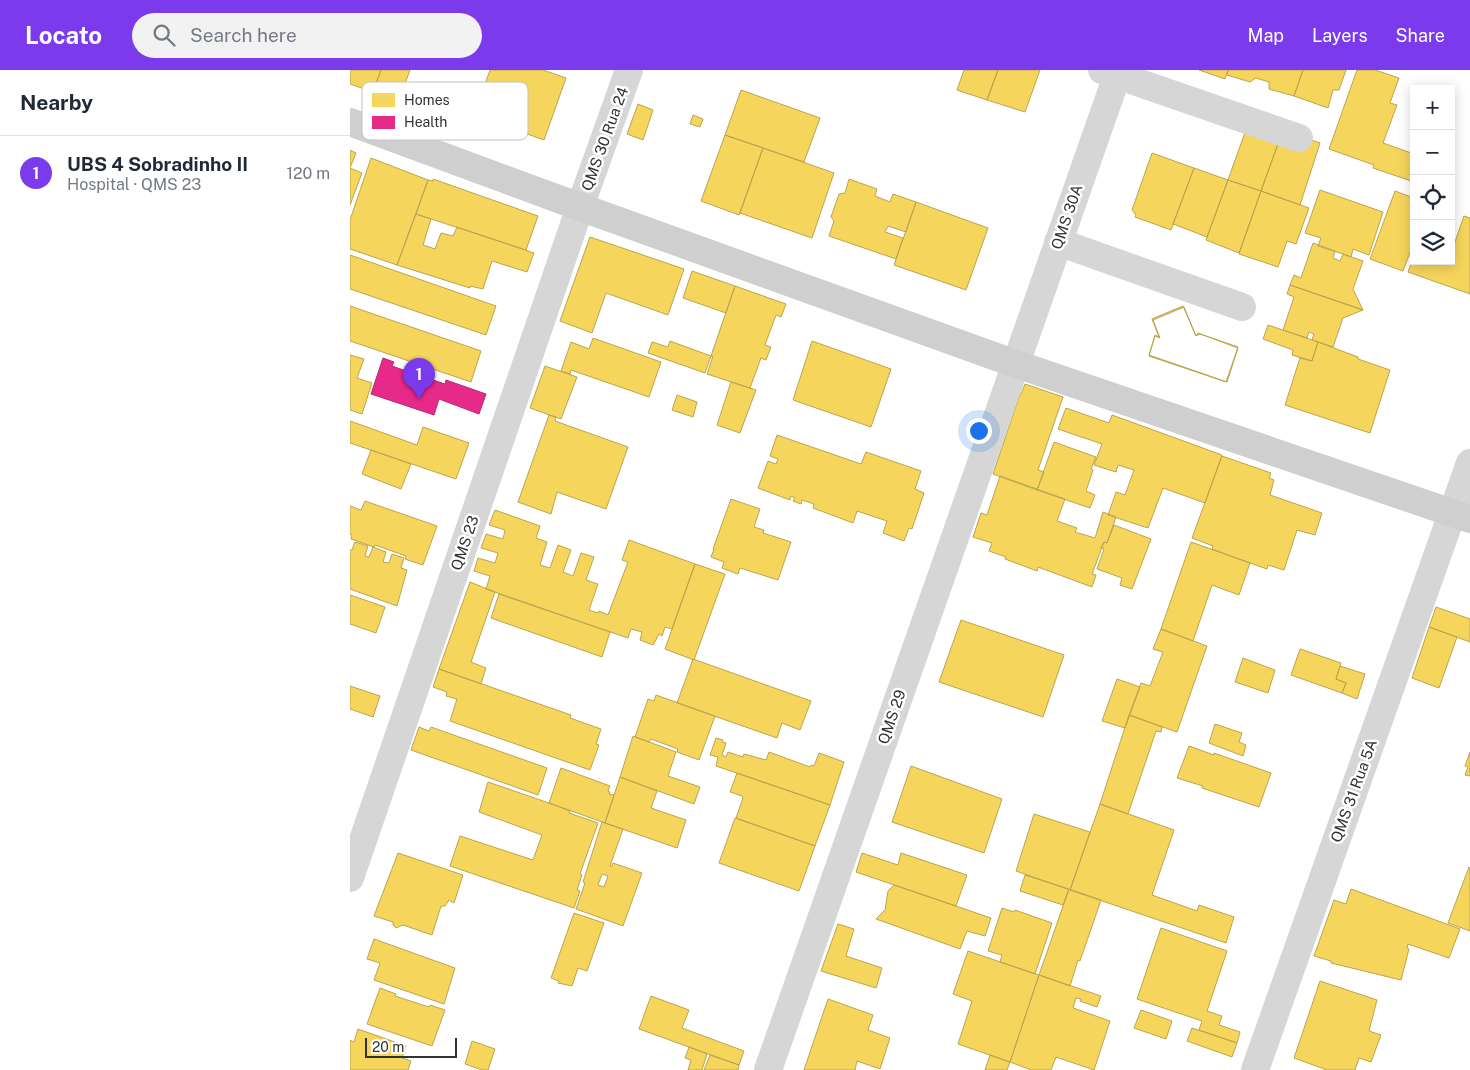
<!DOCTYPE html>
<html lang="en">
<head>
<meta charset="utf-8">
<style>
  body { margin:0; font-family:"Public Sans",sans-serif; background:#f2f2f3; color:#1f2937 }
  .controls { position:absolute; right:15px; top:15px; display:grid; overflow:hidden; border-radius:0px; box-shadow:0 2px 12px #0003 }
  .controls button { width:45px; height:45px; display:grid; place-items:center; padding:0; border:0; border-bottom:1px solid #e0e1e3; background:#fff; color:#1f2937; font:25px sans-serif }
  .scale { position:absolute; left:15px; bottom:12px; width:92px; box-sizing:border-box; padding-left:5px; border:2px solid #323232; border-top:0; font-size:14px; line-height:18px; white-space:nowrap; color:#323232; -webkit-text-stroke:4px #fff; paint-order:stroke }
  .you { position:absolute; left:628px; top:360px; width:18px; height:18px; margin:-12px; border:4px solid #fff; border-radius:50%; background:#1a73e8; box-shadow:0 0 0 8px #1a73e833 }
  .badge { display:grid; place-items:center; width:32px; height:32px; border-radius:50%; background:#7c3aed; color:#fff; font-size:16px; font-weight:700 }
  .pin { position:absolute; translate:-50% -41px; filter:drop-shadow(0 1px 2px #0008) }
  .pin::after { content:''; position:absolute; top:26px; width:18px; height:15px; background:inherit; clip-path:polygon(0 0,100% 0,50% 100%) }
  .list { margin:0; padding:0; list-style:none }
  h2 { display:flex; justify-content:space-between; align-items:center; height:65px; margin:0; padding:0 20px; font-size:21px }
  h2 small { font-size:16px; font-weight:400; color:#747a83 }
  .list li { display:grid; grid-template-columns:32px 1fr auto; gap:15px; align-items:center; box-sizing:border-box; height:75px; padding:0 20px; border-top:1px solid #e0e1e3 }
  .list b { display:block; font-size:19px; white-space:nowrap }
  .list p { margin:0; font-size:16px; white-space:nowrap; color:#747a83 }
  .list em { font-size:16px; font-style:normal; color:#747a83 }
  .icon { flex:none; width:28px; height:28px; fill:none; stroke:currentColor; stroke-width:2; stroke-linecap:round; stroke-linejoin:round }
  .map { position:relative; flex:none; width:1120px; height:1000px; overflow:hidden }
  header { display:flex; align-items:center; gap:30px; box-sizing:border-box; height:70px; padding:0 25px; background:#7c3aed; color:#fff }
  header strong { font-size:24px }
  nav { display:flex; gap:28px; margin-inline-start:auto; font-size:18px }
  .search { width:350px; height:45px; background:#f2f2f3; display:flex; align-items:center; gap:12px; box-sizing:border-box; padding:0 18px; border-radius:28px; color:#747a83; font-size:19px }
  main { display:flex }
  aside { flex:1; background:#fff }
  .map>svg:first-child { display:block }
  .homes { fill:#f6d55c; stroke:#bba44f; fill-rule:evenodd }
  .health { fill:#e7298a; stroke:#b12c70 }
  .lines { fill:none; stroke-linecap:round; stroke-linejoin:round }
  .street { stroke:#d6d6d6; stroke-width:28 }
  .secondary { stroke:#cfcfcf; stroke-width:28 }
  .labels { text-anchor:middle; stroke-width:5; stroke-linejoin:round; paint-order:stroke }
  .street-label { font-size:15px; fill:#323232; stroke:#fff }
  .key { fill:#fff; stroke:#c2c2c2; stroke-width:1 }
  .key-label { font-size:14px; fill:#323232 }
</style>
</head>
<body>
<header>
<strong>Locato</strong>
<div class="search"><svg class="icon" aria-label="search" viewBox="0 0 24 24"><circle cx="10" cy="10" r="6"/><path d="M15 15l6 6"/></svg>Search here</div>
<nav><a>Map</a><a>Layers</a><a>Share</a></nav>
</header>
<main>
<aside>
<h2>Nearby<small></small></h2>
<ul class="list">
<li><span class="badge">1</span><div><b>UBS 4 Sobradinho II</b><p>Hospital · QMS 23</p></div><em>120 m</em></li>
</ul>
</aside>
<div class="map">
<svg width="1120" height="1000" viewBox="0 0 1120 1000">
  <rect width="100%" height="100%" fill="#fff"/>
  <!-- homes -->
  <path class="homes" d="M0,0H31L23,22L0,14Z
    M31,0H60L52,22L26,13Z
    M140,0H193L216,8L194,70L124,45Z
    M614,0H648L637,30L607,20Z
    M648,0H690L675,42L637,30Z
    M849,0H878L875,9Z
    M878,0H953L944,26L919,19V12L906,8L900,12L877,5Z
    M953,0H996L989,20H983L978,38L944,26Z
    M1007,0H1025L1049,8L1040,33L1047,35L1033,73L1064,84L1061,92L1064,93V112L1023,98L1024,95L979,79Z
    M391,20L470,48L454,92L375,65Z
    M288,34L303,40L293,70L277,64Z
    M343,45L353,49L350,57L340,54Z
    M898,54L933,60L911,121L878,110Z
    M933,60L970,73L950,135L911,121Z
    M375,65L413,78L389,145L351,131Z
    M413,78L484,103L462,168L390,143Z
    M0,80L6,83L0,98L12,103L0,135Z
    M802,83L844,98L821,160L785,147L786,145L782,140Z
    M21,88L78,110L47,195L0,179V150Z
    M844,98L878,110L857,167L823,154Z
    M83,109L188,146L176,180L66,144L78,110L83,111Z
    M499,109L527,119L525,126L540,132L543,124L566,132L556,162L538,156L535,162L553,168L546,189L479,166L484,151L481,147L489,124L495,123Z
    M878,110L911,121L889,183L856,170Z
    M970,120L1033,142L1019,185L1003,179L1001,187L993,184L968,176L971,168L955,163Z
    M911,121L959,138L946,174L937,171L928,197L889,184Z
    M1045,121L1064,128V172L1053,201L1020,189Z
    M566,132L638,158L616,220L544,195Z
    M66,144L81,149L73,175L85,179L91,163L103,166L107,157L184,183L177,202L142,191L133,219L120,216V218L47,195Z
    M1114,146L1120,148V224L1058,202L1064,185V191H1101V183Z
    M240,167L334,199L318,245L256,223L242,263L210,251Z
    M963,173L985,181L983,188L990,191L993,184L1013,191L1003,219L1013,240L940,215L944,205L951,208Z
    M0,185L146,236L136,265L0,219Z
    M342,201L385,216L376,243L333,228Z
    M940,215L1013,240L993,248L983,277L962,270L964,264L959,262L957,268L933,260L944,227L937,224Z
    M385,216L436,234L431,247L426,245L415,275L421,277L416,290L411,288L400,318L357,304L363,286H361Z
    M0,236L131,281L121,312L0,271Z
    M833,236L846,266L850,264L888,277L876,312L799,286L805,265L809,267L802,249Z
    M834,237L846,266L848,263L888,278L877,312L799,285L805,266L810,268L803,250Z
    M918,255L968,272L962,291L942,285L943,280L913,269Z
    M243,268L311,292L299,327L221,300L220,304L211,301L221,272L239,279Z
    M320,271L361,286L355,303L298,283L302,272L318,277Z
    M462,271L541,299L521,357L443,330Z
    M968,272L1008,287V289L1040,300L1020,363L935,335L950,288L962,291Z
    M0,285L14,289L7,308L22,313L12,344L0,340Z
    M195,296L227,307L211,349L180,338Z
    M381,312L406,320L390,363L367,355Z
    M675,314L713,327L688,400L694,402L687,420L643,404L670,324H671Z
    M327,325L347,332L343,347L322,340Z
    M716,338L759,353L762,345L872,385L855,433L813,418L798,458L758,445L766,422L775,425L784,400L768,395L766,402L744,395L752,374L708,359Z
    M199,345L206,347L205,351L278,377L256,439L207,422L201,444L168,432Z
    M0,351L67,375L73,357L119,373L106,409L0,373Z
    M427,365L511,394L516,382L571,401L565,419L574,423L562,459L559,458L554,471L533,463L537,451L507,441L503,453L463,438L464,434L452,430L451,434L443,431L445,428L441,426L440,430L408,418L418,391L426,394L428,389L420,386Z
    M704,372L746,387L741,399L743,400L736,421L745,425L740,438L687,420Z
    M21,380L61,394L51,419L12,404Z
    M872,386L921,403L919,408L924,410L920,425L972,443L965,465L947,460L934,500L918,495L917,499L900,493L862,479L863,476L842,468Z
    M650,406L715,429L707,451L727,458L725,462L745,468L753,442L766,447L757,473L754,472L742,504L746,505L742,517L688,497L687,501L655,489L656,487L639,481L642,473L623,467L631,443L637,445Z
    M381,429L410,439L404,457L414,460L413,463L441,472L428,510L390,498L388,504L372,498L374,492L361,487L364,479H363Z
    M15,431L87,456L73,495L55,489L56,486L25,475L24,477L1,469L2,465L0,464V436L11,440Z
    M145,440L190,456L186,468L197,472L190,495L200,498L208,475L221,480L213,502L223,506L231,483L244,487L236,510L248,514L239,540L248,543L249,541L258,545L278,492L272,490L279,470L345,494L322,559L315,557L312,566L309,564L303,575L290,570L292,562L281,559L278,568L136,519L140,506L124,501L128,488L145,493L148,483L131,478L136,464L153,469L155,460L139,455Z
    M764,455L801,469L782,519L770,515L772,508L747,499L754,479L751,478L754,472L757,473Z
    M5,472L18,476L15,486L19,487L23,477L36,482L33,492L39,493L42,484L54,488L51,498L57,500L47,536L0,519V480H2Z
    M841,472L900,493L889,525L862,515L843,571L811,559Z
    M345,494L375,504L344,590L315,579Z
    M120,512L145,522L121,592L136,598L131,614L89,599Z
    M149,524L260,562L252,587L141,548Z
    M0,525L35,537L26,563L0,554Z
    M1086,537L1120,549V572L1079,557Z
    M611,550L714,585L693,647L589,612Z
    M1079,557L1107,567L1089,618L1062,608Z
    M811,559L857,576L827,662L779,645L791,613L800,616L813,582L803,579Z
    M950,579L991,593L986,609L996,613L992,623L941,605Z
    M893,588L925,600L918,623L885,612Z
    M343,589L461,631L450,660L432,653L427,668L327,633Z
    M990,596L1015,604L1007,629L992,623L996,613L986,609Z
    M89,599L221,645L220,648L251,659L246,674L249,675L240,700L100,651L107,629L96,626L97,622L83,617Z
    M767,609L790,617L775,658L752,651Z
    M0,616L30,626L23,647L0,639Z
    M306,625L365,646L349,690L327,682L328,679L301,669L299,672L285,667L298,629L304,631Z
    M779,645L812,657L811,662L806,661L778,744L750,734Z
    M865,654L892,663L889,672L896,675L893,686L859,673Z
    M69,657L79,661L81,657L197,698L188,725L61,680Z
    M283,666L326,682L318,706L350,717L344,734L270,707Z
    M366,668L373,670L372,672L376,673L372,685L376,687L378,682L393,687L394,684L416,690L419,682L460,697L461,695L464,696L469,683L494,692L480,735L366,696L368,687L360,685Z
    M839,676L864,685V683L921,703L909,737L852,718L853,716L827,708Z
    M1120,682V706L1115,705L1118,697L1115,696Z
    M561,696L652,729L634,783L542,752Z
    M211,698L260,716L258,721L260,722L259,724L264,725L255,753L199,733Z
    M387,703L480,735L465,776L386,748L393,728L392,726L380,722Z
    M270,707L307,721L301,738L336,750L327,778L255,753Z
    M138,712L199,733L220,741L219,743L248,753L230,804L232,805L227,820L230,821L224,838L100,796L110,766L183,790L192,765L129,742Z
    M750,734L824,760L802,825L847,841L849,835L884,847L876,873L720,820Z
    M684,744L740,762L720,820L666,801Z
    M385,748L465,776L449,821L369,793Z
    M252,752L273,759L260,796H262L263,793L292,803L273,856L226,839L235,813L233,812ZM252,804L258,806L254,817L248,815Z
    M48,783L113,805L104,833L99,830L95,836H91L82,865L53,855L46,858L43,855V852L24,846Z
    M512,783L548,795L551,783L617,805L606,836L506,802Z
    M1119,797L1120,798V861L1098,853Z
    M675,805L719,819L713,835L670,821Z
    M544,815L641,848L635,866L617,861L610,879L526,849L535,840L538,821Z
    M719,819L751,830L730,891L728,890L720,916L689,905Z
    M1001,819L1110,859L1099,888L1058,874L1057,878L1059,879L1051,910L981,893V891L964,886L984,830L996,834Z
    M652,838L664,842L665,840L702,853L685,904L650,892L652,885L638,881Z
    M224,843L254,853L237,901L228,898L222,916L208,913L209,911L201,908Z
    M488,854L504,859L496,886L532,898L526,918L471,901Z
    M811,858L877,881L857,941L872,946L869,955L890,962L887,973L849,960L852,951L787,929Z
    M24,869L105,898L94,934L24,910L30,893L17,889Z
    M618,881L689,905L660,992L608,974L622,931L603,924Z
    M689,905L751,926L747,937L730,931L731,929L726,928L723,938L760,951L744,1000L706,987L701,1000H681L660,992Z
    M970,911L1027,930L1019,961L1031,965L1021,992L1009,988L1005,1000H977L944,988Z
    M30,918L46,924L45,926L79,937L80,935L95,940L82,976L17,954Z
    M301,926L339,940L332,958L394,981L389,995L289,959Z
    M478,929L523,945L518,960L540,968L530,999L507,991L505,1000H454Z
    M791,940L822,951L816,969L784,958Z
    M842,958L887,973L882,987L837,971Z
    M8,959L56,976L52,988L61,991L58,1000H0V970L4,972Z
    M122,971L145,979L138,1000H132L115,994Z
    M339,977L357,984L352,1000H338L341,990L335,988Z
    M360,985L389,995L388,1000H354Z
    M640,985L660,992L657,1000H635Z"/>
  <!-- health -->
  <path class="health" d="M33,288L44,292L42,296L79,309L81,305L84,306L83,310L95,314L96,310L136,324L129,344L89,329L84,345L21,324Z"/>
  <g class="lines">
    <!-- street -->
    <path class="street" d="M752,0L949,68
      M708,172L892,237
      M0,808L230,137L279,0
      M418,1000L769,0
      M905,1000L1120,393"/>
    <!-- secondary -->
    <path class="secondary" d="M0,52L230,137L666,294L1120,449"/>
  </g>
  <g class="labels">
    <!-- street labels -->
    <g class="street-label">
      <text transform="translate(255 69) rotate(-70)" y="5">QMS 30 Rua 24</text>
      <text transform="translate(717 147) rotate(-71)" y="5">QMS 30A</text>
      <text transform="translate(115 473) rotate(-71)" y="5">QMS 23</text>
      <text transform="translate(542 647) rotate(-71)" y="5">QMS 29</text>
      <text transform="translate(1004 721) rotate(-70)" y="5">QMS 31 Rua 5A</text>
    </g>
  </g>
  <!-- legend -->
  <rect x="12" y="12" width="166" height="58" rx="8" class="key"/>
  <rect x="22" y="23" width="23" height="14" fill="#f6d55c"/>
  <rect x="22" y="46" width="23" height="13" fill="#e7298a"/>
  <g class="key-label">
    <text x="54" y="35">Homes</text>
    <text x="54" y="57">Health</text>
  </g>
</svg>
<div class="controls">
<button>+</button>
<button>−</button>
<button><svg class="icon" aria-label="locate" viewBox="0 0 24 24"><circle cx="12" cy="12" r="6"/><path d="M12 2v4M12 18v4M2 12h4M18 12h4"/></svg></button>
<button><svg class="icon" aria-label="layers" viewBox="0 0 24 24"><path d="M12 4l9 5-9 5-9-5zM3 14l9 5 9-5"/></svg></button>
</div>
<div class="scale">20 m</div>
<div class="you"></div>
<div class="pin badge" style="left:69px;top:329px">1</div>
</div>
</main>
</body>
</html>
